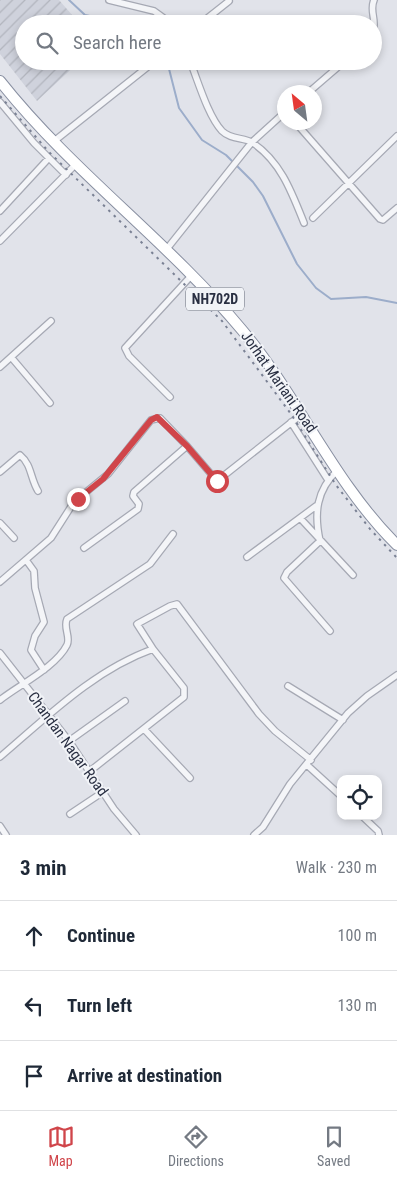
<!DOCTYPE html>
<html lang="en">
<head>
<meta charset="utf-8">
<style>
  body { margin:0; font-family:"Roboto Condensed",sans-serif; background:#f2f2f3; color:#1f2937 }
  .controls { position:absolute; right:15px; bottom:15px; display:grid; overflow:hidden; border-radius:10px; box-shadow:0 2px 8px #0003 }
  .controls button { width:45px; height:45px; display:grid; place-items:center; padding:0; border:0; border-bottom:1px solid #e0e1e3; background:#fff; color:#1f2937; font:25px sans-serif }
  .compass { position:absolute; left:277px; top:85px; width:45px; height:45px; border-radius:50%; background:#fff; box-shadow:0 2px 8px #0003; rotate:331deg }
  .stop { position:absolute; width:15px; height:15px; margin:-11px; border:4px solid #d0454a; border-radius:50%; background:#fff }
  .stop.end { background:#d0454a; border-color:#fff; box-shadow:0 1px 5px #0008 }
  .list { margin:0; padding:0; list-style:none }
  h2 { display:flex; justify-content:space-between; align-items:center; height:65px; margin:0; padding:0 20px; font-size:21px }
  h2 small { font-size:16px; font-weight:400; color:#747a83 }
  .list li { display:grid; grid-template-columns:32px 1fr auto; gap:15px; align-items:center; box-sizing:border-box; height:70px; padding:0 20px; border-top:1px solid #e0e1e3 }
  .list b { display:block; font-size:19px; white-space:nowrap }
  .list em { font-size:16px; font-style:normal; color:#747a83 }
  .icon { flex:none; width:28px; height:28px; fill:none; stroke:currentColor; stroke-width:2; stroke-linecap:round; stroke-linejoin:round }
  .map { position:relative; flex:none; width:397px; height:835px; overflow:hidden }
  .search { position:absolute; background:#fff; box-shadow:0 2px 8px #0003; left:15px; right:15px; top:15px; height:55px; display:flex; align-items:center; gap:12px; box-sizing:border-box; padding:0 18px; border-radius:28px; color:#747a83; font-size:19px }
  .sheet { height:275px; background:#fff }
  nav { display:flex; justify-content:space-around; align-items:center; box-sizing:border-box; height:70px; border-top:1px solid #e0e1e3; background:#fff; font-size:14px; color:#747a83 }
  nav a { display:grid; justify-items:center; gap:2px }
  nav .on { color:#d0454a }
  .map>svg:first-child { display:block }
  .industrial { fill:url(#industrial-furrows) }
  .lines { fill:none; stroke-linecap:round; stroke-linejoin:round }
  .stream { stroke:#9cadca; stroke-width:2 }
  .street-casing { stroke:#a6a9b4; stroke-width:8 }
  .highway-casing { stroke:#888fa1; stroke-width:12 }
  .street { stroke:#f4f5f8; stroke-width:5.5 }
  .highway { stroke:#fff; stroke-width:10 }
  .rail { stroke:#7a8194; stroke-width:2; stroke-dasharray:2.5 5; stroke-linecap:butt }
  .route { stroke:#d0454a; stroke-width:6 }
  .labels { text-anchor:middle; stroke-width:4; stroke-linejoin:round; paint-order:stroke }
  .shield { fill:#f1f3f7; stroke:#656a78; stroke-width:1 }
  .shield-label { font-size:14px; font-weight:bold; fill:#292f42 }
  .street-label { font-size:15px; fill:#292f42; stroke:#f1f3f7 }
</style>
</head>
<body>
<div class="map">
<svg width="397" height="835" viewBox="0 0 397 835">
  <defs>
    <pattern id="industrial-furrows" width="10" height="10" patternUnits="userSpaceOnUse" patternTransform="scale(1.25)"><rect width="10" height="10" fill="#cfd2dc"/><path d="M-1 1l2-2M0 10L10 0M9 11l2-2" fill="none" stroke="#b2b5be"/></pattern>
  </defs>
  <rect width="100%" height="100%" fill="#e1e3ea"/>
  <!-- industrial -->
  <path class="industrial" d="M0,0H59L80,24H24V61H80L37,101L0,54Z"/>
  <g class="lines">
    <!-- stream -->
    <path class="stream" d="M69,0L85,15L128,24
      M167,61L179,108L202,140L226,155L253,182L263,196L297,264L316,288L331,299L366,297L397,303"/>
    <!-- street casing -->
    <g class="street-casing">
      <path id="street" d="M109,0L154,11L172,24
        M200,24L229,1
        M373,31C377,20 369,11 374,0
        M190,61C198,81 208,116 222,131C231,140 244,137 253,143C281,162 292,193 304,223
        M309,92L345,61
        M0,102L34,143L66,175
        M295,122L380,219L383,220L397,208
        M53,142L155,61
        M0,211L48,159
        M313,218L397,136
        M0,241L75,165
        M166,250L252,142L284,113
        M11,357L50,403
        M0,367L51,321
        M170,397L129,356L125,348L191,276
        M291,422L328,480
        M0,472L20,455C32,465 30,478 38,491
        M300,518L353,575
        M0,523L14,538
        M84,548L138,509L139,504L133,496L134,492L187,446L217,481L302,414
        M247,557L316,506
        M26,560L34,571L35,588L44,622L35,636L31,650L44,670
        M0,582L51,538L74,502L108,474L151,420L160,418L187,446
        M330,631L284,578L287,572L320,541C314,514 316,490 338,470
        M153,649L137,624L170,606L177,604L259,714L275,731L311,760
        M0,653L69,741L114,809L136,835
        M288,686L343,720
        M0,700C19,685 56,667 67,645C71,637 63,628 67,619L150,564L173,534
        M144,729L190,778
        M69,741L125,701
        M0,757C47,717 94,670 153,649L184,688V697L90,771
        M307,765L341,796
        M70,814L103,792
        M362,816L378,831L379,835
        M0,826L6,835
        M254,835L263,827L290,784L348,713L367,696L397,675"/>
    </g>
    <!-- highway casing -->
    <g class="highway-casing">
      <path id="highway" d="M0,81C72,172 168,241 242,330C299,398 334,483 397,545"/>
    </g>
    <!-- street -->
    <use href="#street" class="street"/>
    <!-- highway -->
    <use href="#highway" class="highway"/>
    <!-- rail -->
    <path class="rail" d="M0,96L49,152L222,321L291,414L336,485L370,529L397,558"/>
  </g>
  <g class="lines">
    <!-- route -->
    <path class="route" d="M78,499L103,479L151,420L157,417L187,446L217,481"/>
  </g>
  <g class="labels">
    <!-- shield labels -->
    <rect class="shield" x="186" y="287.5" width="58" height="23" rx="4"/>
    <g class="shield-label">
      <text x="215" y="304">NH702D</text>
    </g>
    <!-- street labels -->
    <g class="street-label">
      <text transform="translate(279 382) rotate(55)" y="5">Jorhat Mariani Road</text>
      <text transform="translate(68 744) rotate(54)" y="5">Chandan Nagar Road</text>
    </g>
  </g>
</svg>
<div class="controls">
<button><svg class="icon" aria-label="locate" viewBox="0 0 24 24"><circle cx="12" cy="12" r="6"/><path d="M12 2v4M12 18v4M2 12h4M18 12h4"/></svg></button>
</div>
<svg class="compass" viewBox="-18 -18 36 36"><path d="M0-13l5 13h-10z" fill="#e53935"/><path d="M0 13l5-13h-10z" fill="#747a83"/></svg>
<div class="stop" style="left:217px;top:481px"></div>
<div class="stop end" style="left:78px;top:499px"></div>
<div class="search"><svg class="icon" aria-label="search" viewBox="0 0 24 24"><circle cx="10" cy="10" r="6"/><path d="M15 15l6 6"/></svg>Search here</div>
</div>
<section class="sheet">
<h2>3 min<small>Walk · 230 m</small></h2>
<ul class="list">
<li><svg class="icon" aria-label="ahead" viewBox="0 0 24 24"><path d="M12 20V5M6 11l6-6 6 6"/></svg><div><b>Continue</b></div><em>100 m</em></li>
<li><svg class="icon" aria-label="left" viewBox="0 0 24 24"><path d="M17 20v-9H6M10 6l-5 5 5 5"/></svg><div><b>Turn left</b></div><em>130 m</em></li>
<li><svg class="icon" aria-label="arrive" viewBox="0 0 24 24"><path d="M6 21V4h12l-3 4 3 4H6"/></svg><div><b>Arrive at destination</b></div></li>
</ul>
</section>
<nav>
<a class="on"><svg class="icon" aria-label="map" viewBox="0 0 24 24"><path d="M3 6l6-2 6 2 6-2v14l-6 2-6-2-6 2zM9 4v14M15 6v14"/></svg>Map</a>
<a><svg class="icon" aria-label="directions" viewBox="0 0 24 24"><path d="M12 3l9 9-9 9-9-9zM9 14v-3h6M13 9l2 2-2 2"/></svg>Directions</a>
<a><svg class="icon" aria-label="saved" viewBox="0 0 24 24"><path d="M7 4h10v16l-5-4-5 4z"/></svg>Saved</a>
</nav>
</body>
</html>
